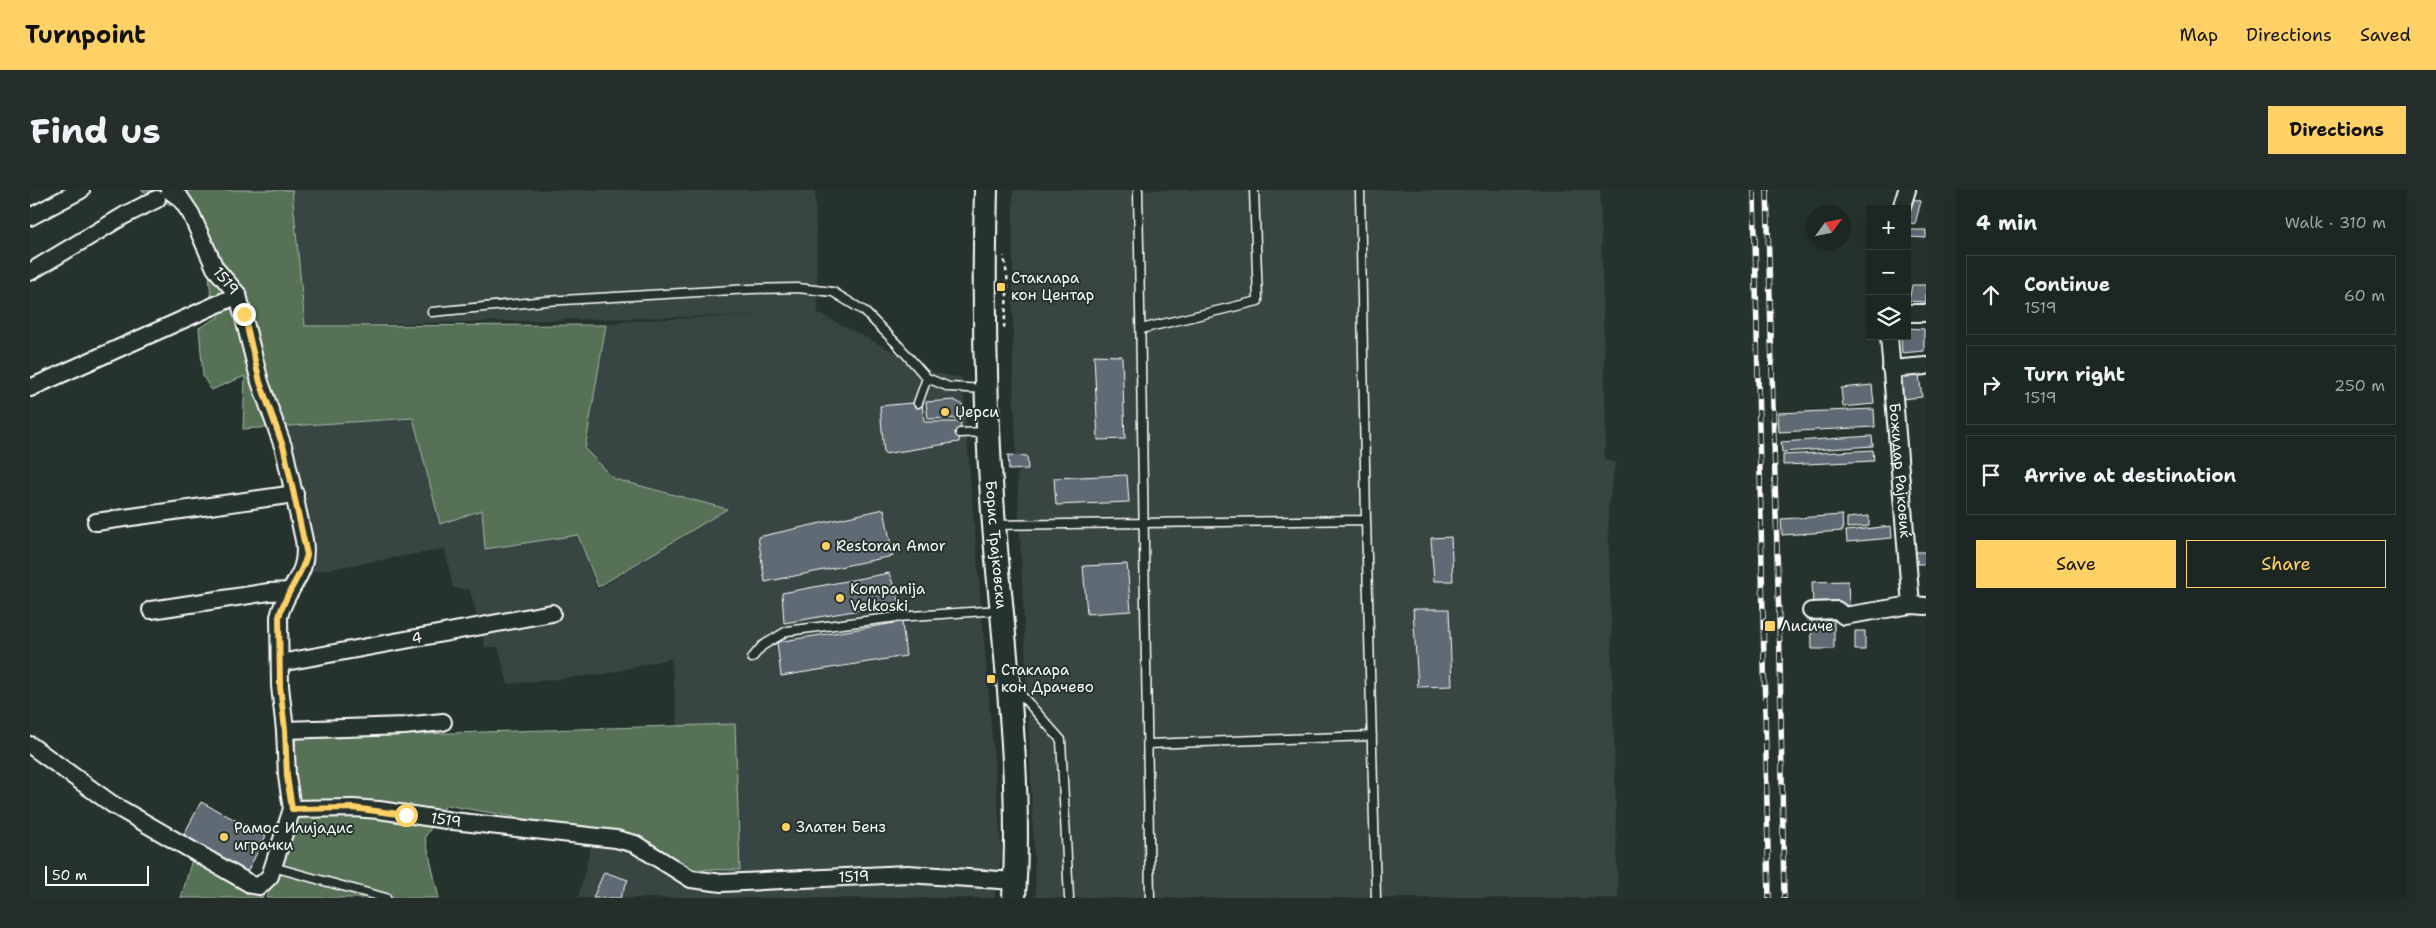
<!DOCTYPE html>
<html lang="en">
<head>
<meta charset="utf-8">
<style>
  body { margin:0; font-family:"Shantell Sans",sans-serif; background:#252e2a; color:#f1f3f6 }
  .controls { position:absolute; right:15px; top:15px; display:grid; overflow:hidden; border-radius:0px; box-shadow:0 5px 20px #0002 }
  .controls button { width:45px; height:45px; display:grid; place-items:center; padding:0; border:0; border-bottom:1px solid #3a4340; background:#1c2622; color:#f1f3f6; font:25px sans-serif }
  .compass { position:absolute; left:1776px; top:15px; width:45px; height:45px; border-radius:50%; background:#1c2622; box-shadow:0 5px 20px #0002; rotate:57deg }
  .scale { position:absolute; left:15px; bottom:12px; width:104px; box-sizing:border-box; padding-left:5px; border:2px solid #fff; border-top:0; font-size:14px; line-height:18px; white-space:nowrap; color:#fff; -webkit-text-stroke:4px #26332d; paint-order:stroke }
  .stop { position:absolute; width:15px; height:15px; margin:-11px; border:4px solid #ffd166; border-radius:50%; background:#fff }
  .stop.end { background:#ffd166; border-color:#fff; box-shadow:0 1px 5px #0008 }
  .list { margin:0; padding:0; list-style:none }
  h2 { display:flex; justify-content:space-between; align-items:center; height:65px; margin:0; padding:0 20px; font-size:21px }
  h2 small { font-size:16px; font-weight:400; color:#a0a5a5 }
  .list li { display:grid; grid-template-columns:32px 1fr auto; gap:15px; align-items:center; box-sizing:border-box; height:80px; margin:0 10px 10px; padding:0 10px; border:1px solid #3a4340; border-radius:0px }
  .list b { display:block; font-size:19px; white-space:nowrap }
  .list p { margin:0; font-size:16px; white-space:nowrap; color:#a0a5a5 }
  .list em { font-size:16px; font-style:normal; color:#a0a5a5 }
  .actions { display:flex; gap:10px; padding:15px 20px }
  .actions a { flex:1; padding:11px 0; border:1px solid #ffd166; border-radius:0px; text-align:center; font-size:18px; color:#ffd166 }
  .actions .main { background:#ffd166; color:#111 }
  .icon { flex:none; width:28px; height:28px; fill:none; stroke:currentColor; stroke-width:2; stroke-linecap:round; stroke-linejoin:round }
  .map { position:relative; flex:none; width:1896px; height:708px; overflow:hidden; border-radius:0px }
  header { display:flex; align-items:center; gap:30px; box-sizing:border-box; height:70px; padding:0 25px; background:#ffd166; color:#111 }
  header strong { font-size:24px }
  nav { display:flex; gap:28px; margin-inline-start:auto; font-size:18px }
  .intro { display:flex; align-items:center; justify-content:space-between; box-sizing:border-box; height:120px; padding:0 30px }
  h1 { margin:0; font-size:35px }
  .button { padding:12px 22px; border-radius:0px; background:#ffd166; color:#111; font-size:18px; font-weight:700 }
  main { display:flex; gap:30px; padding:0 30px }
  aside { flex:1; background:#1c2622; border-radius:0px; box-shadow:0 5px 20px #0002 }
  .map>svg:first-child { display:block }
  .built { fill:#374443 }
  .green { fill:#567157; stroke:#aab8ab }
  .building { fill:#606b75; stroke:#fff }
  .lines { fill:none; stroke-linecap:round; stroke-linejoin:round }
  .service-casing { stroke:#fff; stroke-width:11 }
  .minor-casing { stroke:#fff; stroke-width:20 }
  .secondary-casing { stroke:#fff; stroke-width:26 }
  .path { stroke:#fff; stroke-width:2.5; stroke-dasharray:4 4; stroke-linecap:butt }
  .service { stroke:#26332d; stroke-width:8 }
  .minor { stroke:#26332d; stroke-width:16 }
  .secondary { stroke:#26332d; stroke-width:22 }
  .rail-casing { stroke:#fff; stroke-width:5.5 }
  .rail { stroke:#26332d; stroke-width:4; stroke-dasharray:11; stroke-linecap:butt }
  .route { stroke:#ffd166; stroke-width:6 }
  .poi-dot { fill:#ffd166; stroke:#26332d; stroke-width:2 }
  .labels { text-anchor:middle; stroke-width:4; stroke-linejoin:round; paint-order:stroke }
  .poi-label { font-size:15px; fill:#fff; stroke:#26332d; text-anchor:start }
  .street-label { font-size:15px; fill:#fff; stroke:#26332d }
</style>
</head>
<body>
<header>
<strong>Turnpoint</strong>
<nav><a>Map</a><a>Directions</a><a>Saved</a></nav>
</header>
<div class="intro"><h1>Find us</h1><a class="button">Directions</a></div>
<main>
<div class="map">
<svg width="1896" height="708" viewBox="0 0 1896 708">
  <rect width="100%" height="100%" fill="#26332d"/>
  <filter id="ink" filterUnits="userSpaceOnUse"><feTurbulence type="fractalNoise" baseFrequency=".02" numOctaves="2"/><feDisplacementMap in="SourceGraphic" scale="10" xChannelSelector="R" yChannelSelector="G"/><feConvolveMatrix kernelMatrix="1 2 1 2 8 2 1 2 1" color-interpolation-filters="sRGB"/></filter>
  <g filter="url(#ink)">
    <!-- built -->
    <path class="built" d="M262,0H785L788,123L905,183L932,188L972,665L964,708H548L565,641L705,534L648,536L641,468L576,484L478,494L468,457H455L440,400L423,398L415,359L276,383L245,236L383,228L410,334L452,320L456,358L548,345L567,400L697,319L585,288L555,259L576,135L593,131L731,125L274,136Z
      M983,0H1570L1576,245L1574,269L1585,273L1578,318L1588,708H1006L983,186Z"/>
    <!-- green -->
    <path class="green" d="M111,0H262L275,136L576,135L555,259L585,289L697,319L568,397L548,345L455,359L452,320L410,334L383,228L213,239L215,186L181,200L173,186L169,138L190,126L181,106L178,74L151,20Z
      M705,534L710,680L658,679L565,641L416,615L395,647L409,708H236L250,680L266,548Z
      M163,666L233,708H151Z"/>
    <!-- building -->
    <path class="building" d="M1879,8L1891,11L1885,34L1877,32Z
      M1880,40H1896V48L1879,47Z
      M1882,95H1896V112L1879,111Z
      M1877,138L1894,139V161L1872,163L1871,146H1877Z
      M1064,165L1092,166L1095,249L1068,250Z
      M1889,185L1892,207L1871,209L1867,186Z
      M1842,195L1844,214L1813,217L1811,198Z
      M924,210L933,215V228L898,229L896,212Z
      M892,212L894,232H931L929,252L854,264L850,216Z
      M1844,219L1845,237L1749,242L1748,223Z
      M1842,246L1843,256L1752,262L1751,252Z
      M1843,260L1844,271L1753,275V265Z
      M978,265L997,266L998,279L979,280Z
      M1097,285L1099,312L1026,315L1024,288Z
      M854,319L863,366L735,392L728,347Z
      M1812,325L1813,341L1752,345L1751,329Z
      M1839,326V336L1817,338V328Z
      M1861,336L1862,348L1817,352L1816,341Z
      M1421,347L1423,391H1404L1401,348Z
      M1881,362H1896V374H1882Z
      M1097,374L1101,421L1057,424L1053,376Z
      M859,383L870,413L754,433L752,403Z
      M1818,391L1819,416L1783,417L1782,392Z
      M1383,419H1419L1422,496L1388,497Z
      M1781,424H1804V459H1782Z
      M872,432L876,466L751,486L747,452Z
      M1825,441H1835V460H1825Z
      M171,612L236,646L217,682L152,648Z
      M574,682L598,690L590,708H563Z"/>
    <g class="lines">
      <!-- service casing -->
      <g class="service-casing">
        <path id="service" d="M1108,0L1120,708
          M1330,0L1336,330
          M402,122L516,111L720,99L768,98L803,102L834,121L868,155L897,188L919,197L955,199
          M1111,139L1228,111L1224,0
          M888,213L897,188
          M930,243L955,242
          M966,335L1336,330L1346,708
          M722,468L732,456L757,441L867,427L970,420
          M985,498L1031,550L1039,708
          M1118,554L1342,546
          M243,677L356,708"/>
      </g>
      <!-- minor casing -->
      <g class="minor-casing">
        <g id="minor">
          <path id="s1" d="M139,0L151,9L161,24L185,78L208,105L230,192L254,259L274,350C280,387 256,395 249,427L250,496L255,540L257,586L262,619L323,618L349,620L423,631L586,649L605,654L661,689L692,693L877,684L985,691"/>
          <path d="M1871,19L1877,0"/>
          <path d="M0,27L51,0"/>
          <path d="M0,82L95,25L127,9"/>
          <path d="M1877,123H1896"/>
          <path id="s2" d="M1859,146L1881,415"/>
          <path d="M1861,179L1896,176"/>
          <path d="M0,198L208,105"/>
          <path d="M66,332L265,304"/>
          <path d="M121,420L239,402L260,401"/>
          <path d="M1781,421L1807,420L1814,426L1881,415L1896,416"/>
          <path id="s3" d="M250,473L522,423"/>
          <path d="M255,540L374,536L413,532"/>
          <path d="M0,555L82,614L222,695L230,696L240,686L262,619"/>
        </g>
      </g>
      <!-- secondary casing -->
      <g class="secondary-casing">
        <g id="secondary">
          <path id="s4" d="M956,0C953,112 955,224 964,335C974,459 992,584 984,708"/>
        </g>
      </g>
      <!-- path -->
      <path class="path" d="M974,138L978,93L974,66"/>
      <!-- service -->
      <use href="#service" class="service"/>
      <!-- minor -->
      <use href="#minor" class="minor"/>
      <!-- secondary -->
      <use href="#secondary" class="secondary"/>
      <!-- rail casing -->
      <g class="rail-casing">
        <path id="rail" d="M1724,0L1739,708
          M1737,0L1750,468L1754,708"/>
      </g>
      <!-- rail -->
      <use href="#rail" class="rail"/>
    </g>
  </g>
  <g class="lines" filter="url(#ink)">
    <!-- route -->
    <path class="route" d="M214,124L230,192L254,259L277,365C271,387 254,405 249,427L250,496L255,540L257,586L262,619L323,618L376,625"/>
  </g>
  <!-- markers -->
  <g class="poi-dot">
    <rect x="966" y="92" width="10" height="10" rx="2.5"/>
    <circle cx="915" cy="222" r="5"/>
    <circle cx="796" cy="356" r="5"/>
    <circle cx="810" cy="408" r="5"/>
    <rect x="1734" y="430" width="12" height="12" rx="2.5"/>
    <rect x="956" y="484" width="10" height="10" rx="2.5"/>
    <circle cx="756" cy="637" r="5"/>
    <circle cx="194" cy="647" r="5"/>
  </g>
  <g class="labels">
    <!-- poi labels -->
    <g class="poi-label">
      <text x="981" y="93">Стаклара<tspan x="981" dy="17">кон Центар</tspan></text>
      <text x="925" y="227">Џерси</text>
      <text x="806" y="361">Restoran Amor</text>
      <text x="820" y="404">Kompanija<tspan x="820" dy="17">Velkoski</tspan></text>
      <text x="1751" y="441">Лисиче</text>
      <text x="971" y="485">Стаклара<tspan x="971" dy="17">кон Драчево</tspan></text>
      <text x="766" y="642">Златен Бенз</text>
      <text x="204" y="643">Рамос Илијадис<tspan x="204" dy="17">играчки</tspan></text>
    </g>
    <!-- street labels -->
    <g class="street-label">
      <text dy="5" stroke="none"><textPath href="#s1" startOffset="109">1519</textPath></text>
      <text dy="5" stroke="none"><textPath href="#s2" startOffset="135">Божидар Рајковиќ</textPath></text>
      <text dy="5" stroke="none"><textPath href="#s4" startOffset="355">Борис Трајковски</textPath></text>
      <text dy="5" stroke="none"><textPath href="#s3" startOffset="139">4</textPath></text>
      <text dy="5" stroke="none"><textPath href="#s1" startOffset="812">1519</textPath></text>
      <text dy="5" stroke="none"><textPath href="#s1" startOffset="1232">1519</textPath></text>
    </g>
  </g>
</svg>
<div class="controls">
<button>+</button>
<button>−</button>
<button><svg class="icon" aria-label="layers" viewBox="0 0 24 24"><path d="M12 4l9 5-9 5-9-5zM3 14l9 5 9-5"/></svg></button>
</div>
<svg class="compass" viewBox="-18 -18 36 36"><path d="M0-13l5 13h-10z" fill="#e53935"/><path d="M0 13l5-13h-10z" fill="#a0a5a5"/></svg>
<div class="scale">50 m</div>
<div class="stop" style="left:376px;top:625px"></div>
<div class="stop end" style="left:214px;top:124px"></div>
</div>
<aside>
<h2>4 min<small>Walk · 310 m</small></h2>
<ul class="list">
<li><svg class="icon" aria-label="ahead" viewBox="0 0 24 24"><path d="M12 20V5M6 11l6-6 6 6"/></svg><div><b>Continue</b><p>1519</p></div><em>60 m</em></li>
<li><svg class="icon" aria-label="right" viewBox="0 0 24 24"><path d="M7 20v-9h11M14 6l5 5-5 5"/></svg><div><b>Turn right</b><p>1519</p></div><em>250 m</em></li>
<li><svg class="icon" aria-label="arrive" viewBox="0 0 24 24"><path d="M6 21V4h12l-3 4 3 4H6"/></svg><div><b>Arrive at destination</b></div></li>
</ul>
<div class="actions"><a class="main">Save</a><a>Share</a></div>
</aside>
</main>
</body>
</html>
